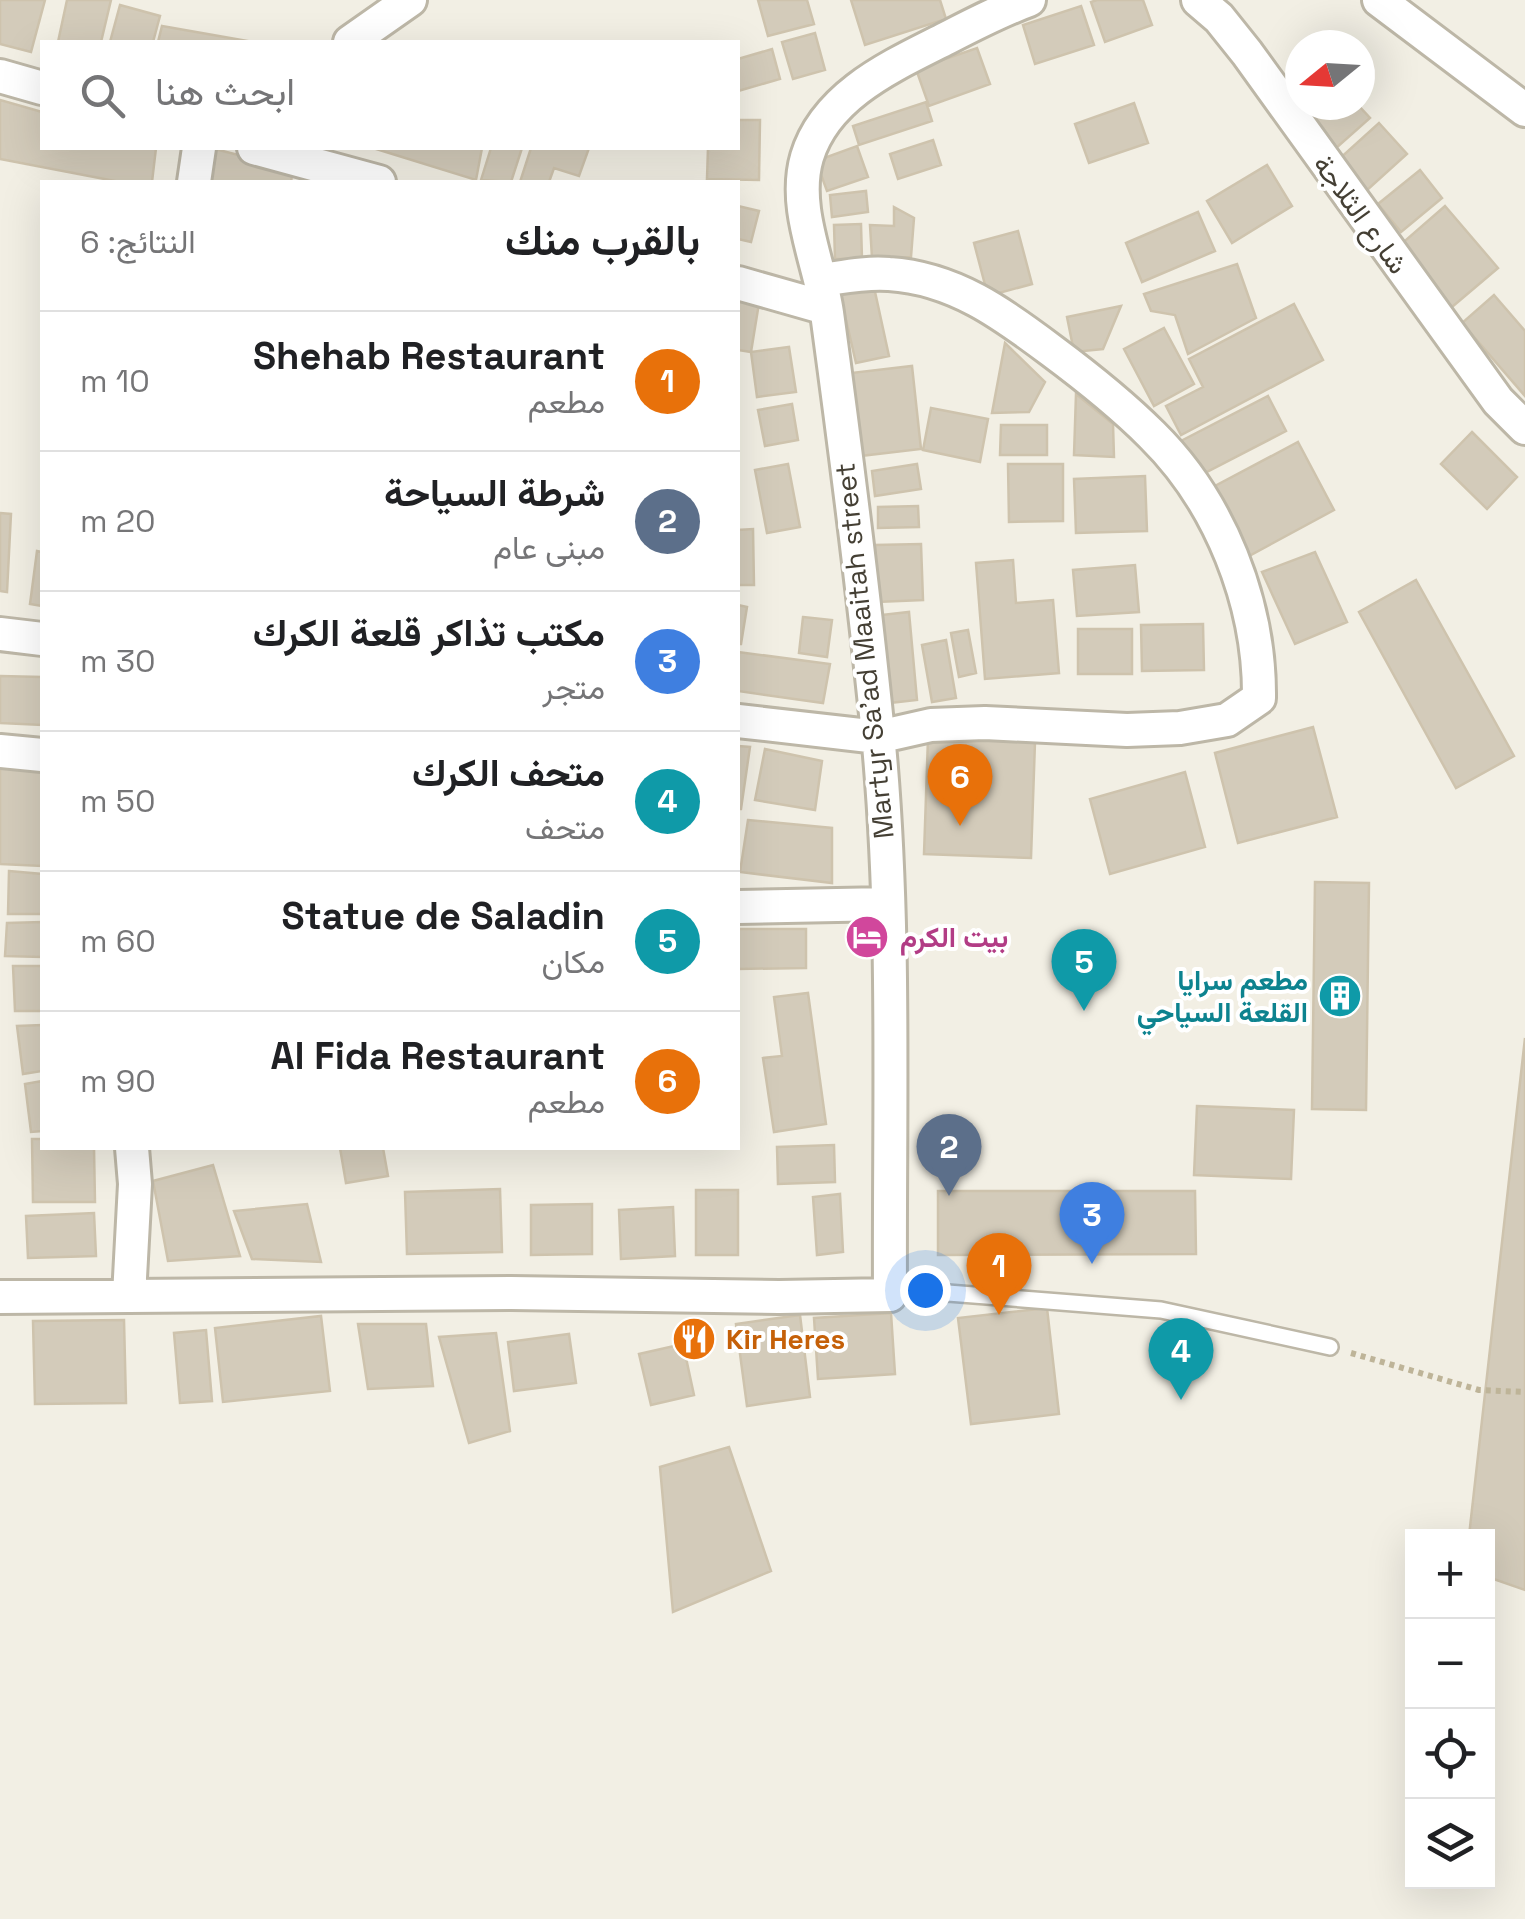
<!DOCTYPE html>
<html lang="ar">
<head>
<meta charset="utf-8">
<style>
  body { margin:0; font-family:"Space Grotesk",Vazirmatn,sans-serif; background:#f2f2f2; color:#202124; direction:rtl }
  .controls { position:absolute; right:30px; bottom:30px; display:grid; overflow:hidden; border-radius:0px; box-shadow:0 10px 40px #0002 }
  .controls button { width:90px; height:90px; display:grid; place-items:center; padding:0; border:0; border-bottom:2px solid #e0e0e0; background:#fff; color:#202124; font:50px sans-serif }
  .compass { position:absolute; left:1285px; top:30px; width:90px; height:90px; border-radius:50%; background:#fff; box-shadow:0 10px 40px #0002; rotate:252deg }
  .you { position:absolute; left:925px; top:1290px; width:35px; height:35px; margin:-25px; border:8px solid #fff; border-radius:50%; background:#1a73e8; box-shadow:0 0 0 15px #1a73e833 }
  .badge { display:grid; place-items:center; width:65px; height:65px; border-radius:50%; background:#0f766e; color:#fff; font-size:32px; font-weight:700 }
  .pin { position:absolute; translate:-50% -82px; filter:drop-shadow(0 2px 5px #0008) }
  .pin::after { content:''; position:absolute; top:52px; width:35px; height:30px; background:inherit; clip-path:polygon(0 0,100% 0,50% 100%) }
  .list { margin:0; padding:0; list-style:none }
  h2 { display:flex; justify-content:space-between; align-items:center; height:130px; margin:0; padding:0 40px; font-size:42px }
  h2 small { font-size:32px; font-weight:400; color:#757577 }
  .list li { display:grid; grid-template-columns:65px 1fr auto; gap:30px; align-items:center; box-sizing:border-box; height:140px; padding:0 40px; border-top:2px solid #e0e0e0 }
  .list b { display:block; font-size:38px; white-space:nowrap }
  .list p { margin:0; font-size:32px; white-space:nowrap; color:#757577 }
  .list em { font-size:32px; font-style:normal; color:#757577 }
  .icon { flex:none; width:55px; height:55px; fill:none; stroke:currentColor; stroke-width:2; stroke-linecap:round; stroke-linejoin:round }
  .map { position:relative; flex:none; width:1525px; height:1919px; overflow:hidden; direction:ltr }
  .search { position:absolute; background:#fff; box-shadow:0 10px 40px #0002; left:40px; top:40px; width:700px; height:110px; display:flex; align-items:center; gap:25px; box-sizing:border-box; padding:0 35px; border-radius:0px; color:#757577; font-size:38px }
  .panel { position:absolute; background:#fff; box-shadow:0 10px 40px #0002; left:40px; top:180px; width:700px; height:970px; border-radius:0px; direction:rtl }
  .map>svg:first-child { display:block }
  .building { fill:#d3cbba; stroke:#cec3ad; stroke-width:2.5 }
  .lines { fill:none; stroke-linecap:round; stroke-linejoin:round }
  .service-casing { stroke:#bdb7a7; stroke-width:20 }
  .minor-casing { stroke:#bdb7a7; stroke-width:38 }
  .path { stroke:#beb498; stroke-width:6; stroke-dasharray:5 5; stroke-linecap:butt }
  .service { stroke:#fff; stroke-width:15 }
  .minor { stroke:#fff; stroke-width:32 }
  .labels { text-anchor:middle; stroke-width:8; stroke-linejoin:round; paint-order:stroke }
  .street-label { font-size:28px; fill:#443f34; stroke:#fff }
  .hotel-label { font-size:28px; font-weight:bold; fill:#b23c85; stroke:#fff; text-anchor:start }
  .culture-label { font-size:28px; font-weight:bold; fill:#0d838f; stroke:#fff; text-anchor:end }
  .food-label { font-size:28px; font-weight:bold; fill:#c56008; stroke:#fff; text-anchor:start }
</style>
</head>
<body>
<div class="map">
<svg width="1525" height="1919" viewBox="0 0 1525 1919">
  <rect width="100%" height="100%" fill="#f2efe4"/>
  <!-- building -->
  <path class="building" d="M0,0H45L31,52L0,44Z
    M67,0H111L101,42H58Z
    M758,0H807L814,24L768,36Z
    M851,0H940L946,19L865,45Z
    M1097,0H1143L1152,25L1105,42L1091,2Z
    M120,5L160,16L153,42H110Z
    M1081,6L1094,45L1035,64L1023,25Z
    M162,26L253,42H158Z
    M815,33L825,70L793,79L782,42Z
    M977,48L990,84L929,106L916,69Z
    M772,49L780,79L738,91V59Z
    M1300,81V105H1358L1370,118L1335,149L1286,93Z
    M0,100L42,112V148H156L152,182H120L0,159Z
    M926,102L932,121L859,145L853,126Z
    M1134,103L1148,143L1089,163L1075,124Z
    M738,120H760L759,180L707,179L708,148H738Z
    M1379,123L1407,154L1366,191L1338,160Z
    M933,140L941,165L898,179L890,154Z
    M857,146L868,177L827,191L816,161Z
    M373,148H482L476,180Z
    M491,148H522L511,182L481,180Z
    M531,148H589L579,176L554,168L549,182H520Z
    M215,149L293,169L291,182H208Z
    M1267,165L1292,206L1232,243L1207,201Z
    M1420,170L1442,198L1401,232L1378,204Z
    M866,191L868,212L832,217L830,195Z
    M738,206L759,211L751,242L738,239Z
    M1445,206L1498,268L1452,307L1399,246Z
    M894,207L914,218L911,257L872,258L870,225L894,226Z
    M1198,212L1215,251L1142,282L1126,243Z
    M861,224L862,259H835L834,225Z
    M1018,231L1032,284L988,296L974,243Z
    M1237,264L1256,318L1188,354L1175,315L1151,311L1144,294Z
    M872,278L889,356L856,363L838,285Z
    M1494,295L1525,331V396L1462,323Z
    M738,299L759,303L751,352L738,350Z
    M1294,304L1323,360L1181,435L1166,406L1203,387L1189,359Z
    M1121,306L1103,349L1074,352L1067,317Z
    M1164,328L1194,384L1154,406L1124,349Z
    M1005,343L1045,382L1029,412L992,413Z
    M789,347L796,392L757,397L751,352Z
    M912,366L921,449L860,456L851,373Z
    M1076,394L1113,424L1114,457L1074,455Z
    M1268,396L1286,431L1197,477L1179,442Z
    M792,404L798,440L765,446L758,410Z
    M931,408L988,419L980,462L923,450Z
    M1001,425H1047V455H1000Z
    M1472,432L1517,477L1487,509L1441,464Z
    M1298,442L1334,510L1249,556L1213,487Z
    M788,464L800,527L767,533L755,470Z
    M917,464L921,489L875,496L872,471Z
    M1008,464H1063V521L1009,522Z
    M1145,476L1147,531L1076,533L1074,479Z
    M918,506L919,527L878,528V507Z
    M0,513L11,514L7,592L0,591Z
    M753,529L754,585H738V530Z
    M921,544L923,600L877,602L875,545Z
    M37,551L42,552V606L30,604Z
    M1315,552L1347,622L1295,644L1262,572Z
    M1013,560L1016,603L1053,600L1059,673L985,679L976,563Z
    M1135,565L1139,612L1077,616L1073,570Z
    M1416,580L1514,756L1456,788L1359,612Z
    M738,605L747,607L741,644H738Z
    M909,612L917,700L889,703L881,615Z
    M803,617L832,620L827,657L799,653Z
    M1203,624L1204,670L1142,671L1141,625Z
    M1078,629H1132V674H1078Z
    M968,630L976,673L959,677L951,633Z
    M946,640L956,698L932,702L922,645Z
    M738,652L830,664L823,703L738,691Z
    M0,676L42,677V725L0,723Z
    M1313,727L1337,817L1238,843L1215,753Z
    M928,738L1035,742L1031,858L924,854Z
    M738,746L750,747L741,809H738Z
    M765,749L822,761L815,810L755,800Z
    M0,763L42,766V866L0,864Z
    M1185,772L1205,847L1110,874L1090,799Z
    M748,820L832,828V883L740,872Z
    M9,871L42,874V914H8Z
    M1315,882L1369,883L1366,1110L1312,1109Z
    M42,922V957L5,956L7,923Z
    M738,929H806V968L738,969Z
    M13,966H42V1011H15Z
    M808,993L826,1124L774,1132L763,1058L782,1056L774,997Z
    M42,1025V1071L23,1074L17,1026Z
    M1525,1038V1590L1488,1577V1536H1469Z
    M42,1081V1131L31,1132L25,1084Z
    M1197,1106L1294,1110L1291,1179L1194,1175Z
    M32,1139H42V1148H94L95,1202H33Z
    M834,1145L835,1182L778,1184L777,1147Z
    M340,1148H383L388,1176L346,1183Z
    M213,1165L240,1256L168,1261L153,1181Z
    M500,1189L502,1252L407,1254L405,1192Z
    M696,1190H738V1255H696Z
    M938,1191H1195L1196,1254L938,1255Z
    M840,1194L843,1252L817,1255L813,1197Z
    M307,1204L321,1262L252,1259L234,1211Z
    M592,1204V1254L531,1255V1205Z
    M673,1207L675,1256L621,1259L619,1210Z
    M94,1213L96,1256L28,1258L26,1216Z
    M1047,1308L1059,1414L971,1424L958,1318Z
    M891,1313L895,1374L818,1379L814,1318Z
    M800,1315L810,1397L747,1406L736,1324Z
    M321,1316L330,1391L223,1402L215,1328Z
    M124,1320L126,1403L35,1404L33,1321Z
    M358,1324H426L433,1386L368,1389Z
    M206,1330L212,1401L180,1403L174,1333Z
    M496,1333L510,1431L469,1443L439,1337Z
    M569,1334L576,1383L514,1391L508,1342Z
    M683,1344L694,1395L651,1405L639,1354Z
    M729,1447L771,1571L673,1612L660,1467Z"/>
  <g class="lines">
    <!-- service casing -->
    <g class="service-casing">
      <path id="service" d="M890,1295L948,1293L1161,1310L1330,1347"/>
    </g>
    <!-- minor casing -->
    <g class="minor-casing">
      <path id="minor" d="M1198,0L1219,18L1247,53L1498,401L1525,428
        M1379,0L1525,110
        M350,42L410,0
        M0,76L42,88
        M254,148L379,182
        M194,182L199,148
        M738,283L826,308
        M0,634L42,639
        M738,721L878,737L931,725L985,723L1127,730L1180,728L1227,720L1259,698C1260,603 1220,502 1152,435C1121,404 1087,377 1052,351C1003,314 954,278 889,274C866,272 843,277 821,280
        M0,751L42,755
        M738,907L887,904
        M129,1296L135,1184L132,1148
        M0,1297L511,1293L779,1297L890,1295C889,1109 896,920 878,734C864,594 846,453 827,313C820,263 792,208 807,157C826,94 894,65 947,38C974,24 1001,10 1029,0"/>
    </g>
    <!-- path -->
    <path class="path" d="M1351,1353L1479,1390L1525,1392"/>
    <!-- service -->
    <use href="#service" class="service"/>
    <!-- minor -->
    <use href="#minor" class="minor"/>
  </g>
  <!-- icons -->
  <defs>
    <g id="hotel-disc" transform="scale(2.25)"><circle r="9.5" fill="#d1479c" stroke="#fff"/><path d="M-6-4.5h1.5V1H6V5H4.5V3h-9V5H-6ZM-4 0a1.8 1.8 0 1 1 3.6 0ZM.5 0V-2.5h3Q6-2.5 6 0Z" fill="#fff"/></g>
    <g id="building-disc" transform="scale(2.25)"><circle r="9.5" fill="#0f9aa8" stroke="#fff"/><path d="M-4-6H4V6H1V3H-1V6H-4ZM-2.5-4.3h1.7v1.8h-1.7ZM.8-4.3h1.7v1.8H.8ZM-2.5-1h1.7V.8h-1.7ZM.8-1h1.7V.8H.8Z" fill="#fff"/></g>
    <g id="restaurant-disc" transform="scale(2.25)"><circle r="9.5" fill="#e8710a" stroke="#fff"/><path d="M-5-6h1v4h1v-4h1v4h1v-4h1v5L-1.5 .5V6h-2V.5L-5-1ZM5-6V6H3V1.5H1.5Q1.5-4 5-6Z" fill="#fff"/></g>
  </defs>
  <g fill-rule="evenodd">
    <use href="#hotel-disc" x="867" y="937"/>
    <use href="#building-disc" x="1340" y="996"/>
    <use href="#restaurant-disc" x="694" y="1339"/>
  </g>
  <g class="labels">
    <!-- street labels -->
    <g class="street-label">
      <text transform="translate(1361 214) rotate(54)" y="10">شارع الثلاجة</text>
      <text transform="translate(864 651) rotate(-96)" y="10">Martyr Sa'ad Maaitah street</text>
    </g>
    <!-- hotel labels -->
    <g class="hotel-label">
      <text x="900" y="947">بيت الكرم</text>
    </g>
    <!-- culture labels -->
    <g class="culture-label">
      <text x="1308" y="990">مطعم سرايا<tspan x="1308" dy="32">القلعة السياحي</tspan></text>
    </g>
    <!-- food labels -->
    <g class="food-label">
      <text x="726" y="1349">Kir Heres</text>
    </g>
  </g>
</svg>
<div class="controls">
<button>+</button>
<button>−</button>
<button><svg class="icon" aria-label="locate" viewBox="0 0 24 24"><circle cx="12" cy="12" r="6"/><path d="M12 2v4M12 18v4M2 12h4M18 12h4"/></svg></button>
<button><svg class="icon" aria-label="layers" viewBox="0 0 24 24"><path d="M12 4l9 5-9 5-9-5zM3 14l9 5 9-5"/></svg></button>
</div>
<svg class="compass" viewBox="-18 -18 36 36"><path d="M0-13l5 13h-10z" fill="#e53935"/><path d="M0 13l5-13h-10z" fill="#757577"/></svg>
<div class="you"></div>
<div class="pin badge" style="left:999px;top:1315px;background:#e8710a">1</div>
<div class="pin badge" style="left:949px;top:1196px;background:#5c6f8a">2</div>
<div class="pin badge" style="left:1092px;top:1264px;background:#3f7fe0">3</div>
<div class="pin badge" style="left:1181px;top:1400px;background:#0f9aa8">4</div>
<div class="pin badge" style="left:1084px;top:1011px;background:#0f9aa8">5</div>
<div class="pin badge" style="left:960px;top:826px;background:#e8710a">6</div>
<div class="search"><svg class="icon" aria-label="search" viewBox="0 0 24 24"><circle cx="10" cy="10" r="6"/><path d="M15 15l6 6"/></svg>ابحث هنا</div>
<section class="panel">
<h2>بالقرب منك<small>النتائج: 6</small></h2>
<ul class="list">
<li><span class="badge" style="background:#e8710a">1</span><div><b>Shehab Restaurant</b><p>مطعم</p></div><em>10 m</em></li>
<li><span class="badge" style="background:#5c6f8a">2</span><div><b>شرطة السياحة</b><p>مبنى عام</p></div><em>20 m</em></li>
<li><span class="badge" style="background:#3f7fe0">3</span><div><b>مكتب تذاكر قلعة الكرك</b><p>متجر</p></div><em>30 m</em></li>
<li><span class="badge" style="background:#0f9aa8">4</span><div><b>متحف الكرك</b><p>متحف</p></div><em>50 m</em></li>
<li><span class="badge" style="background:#0f9aa8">5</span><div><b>Statue de Saladin</b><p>مكان</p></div><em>60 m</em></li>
<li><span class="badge" style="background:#e8710a">6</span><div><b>Al Fida Restaurant</b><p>مطعم</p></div><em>90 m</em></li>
</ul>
</section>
</div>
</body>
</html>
